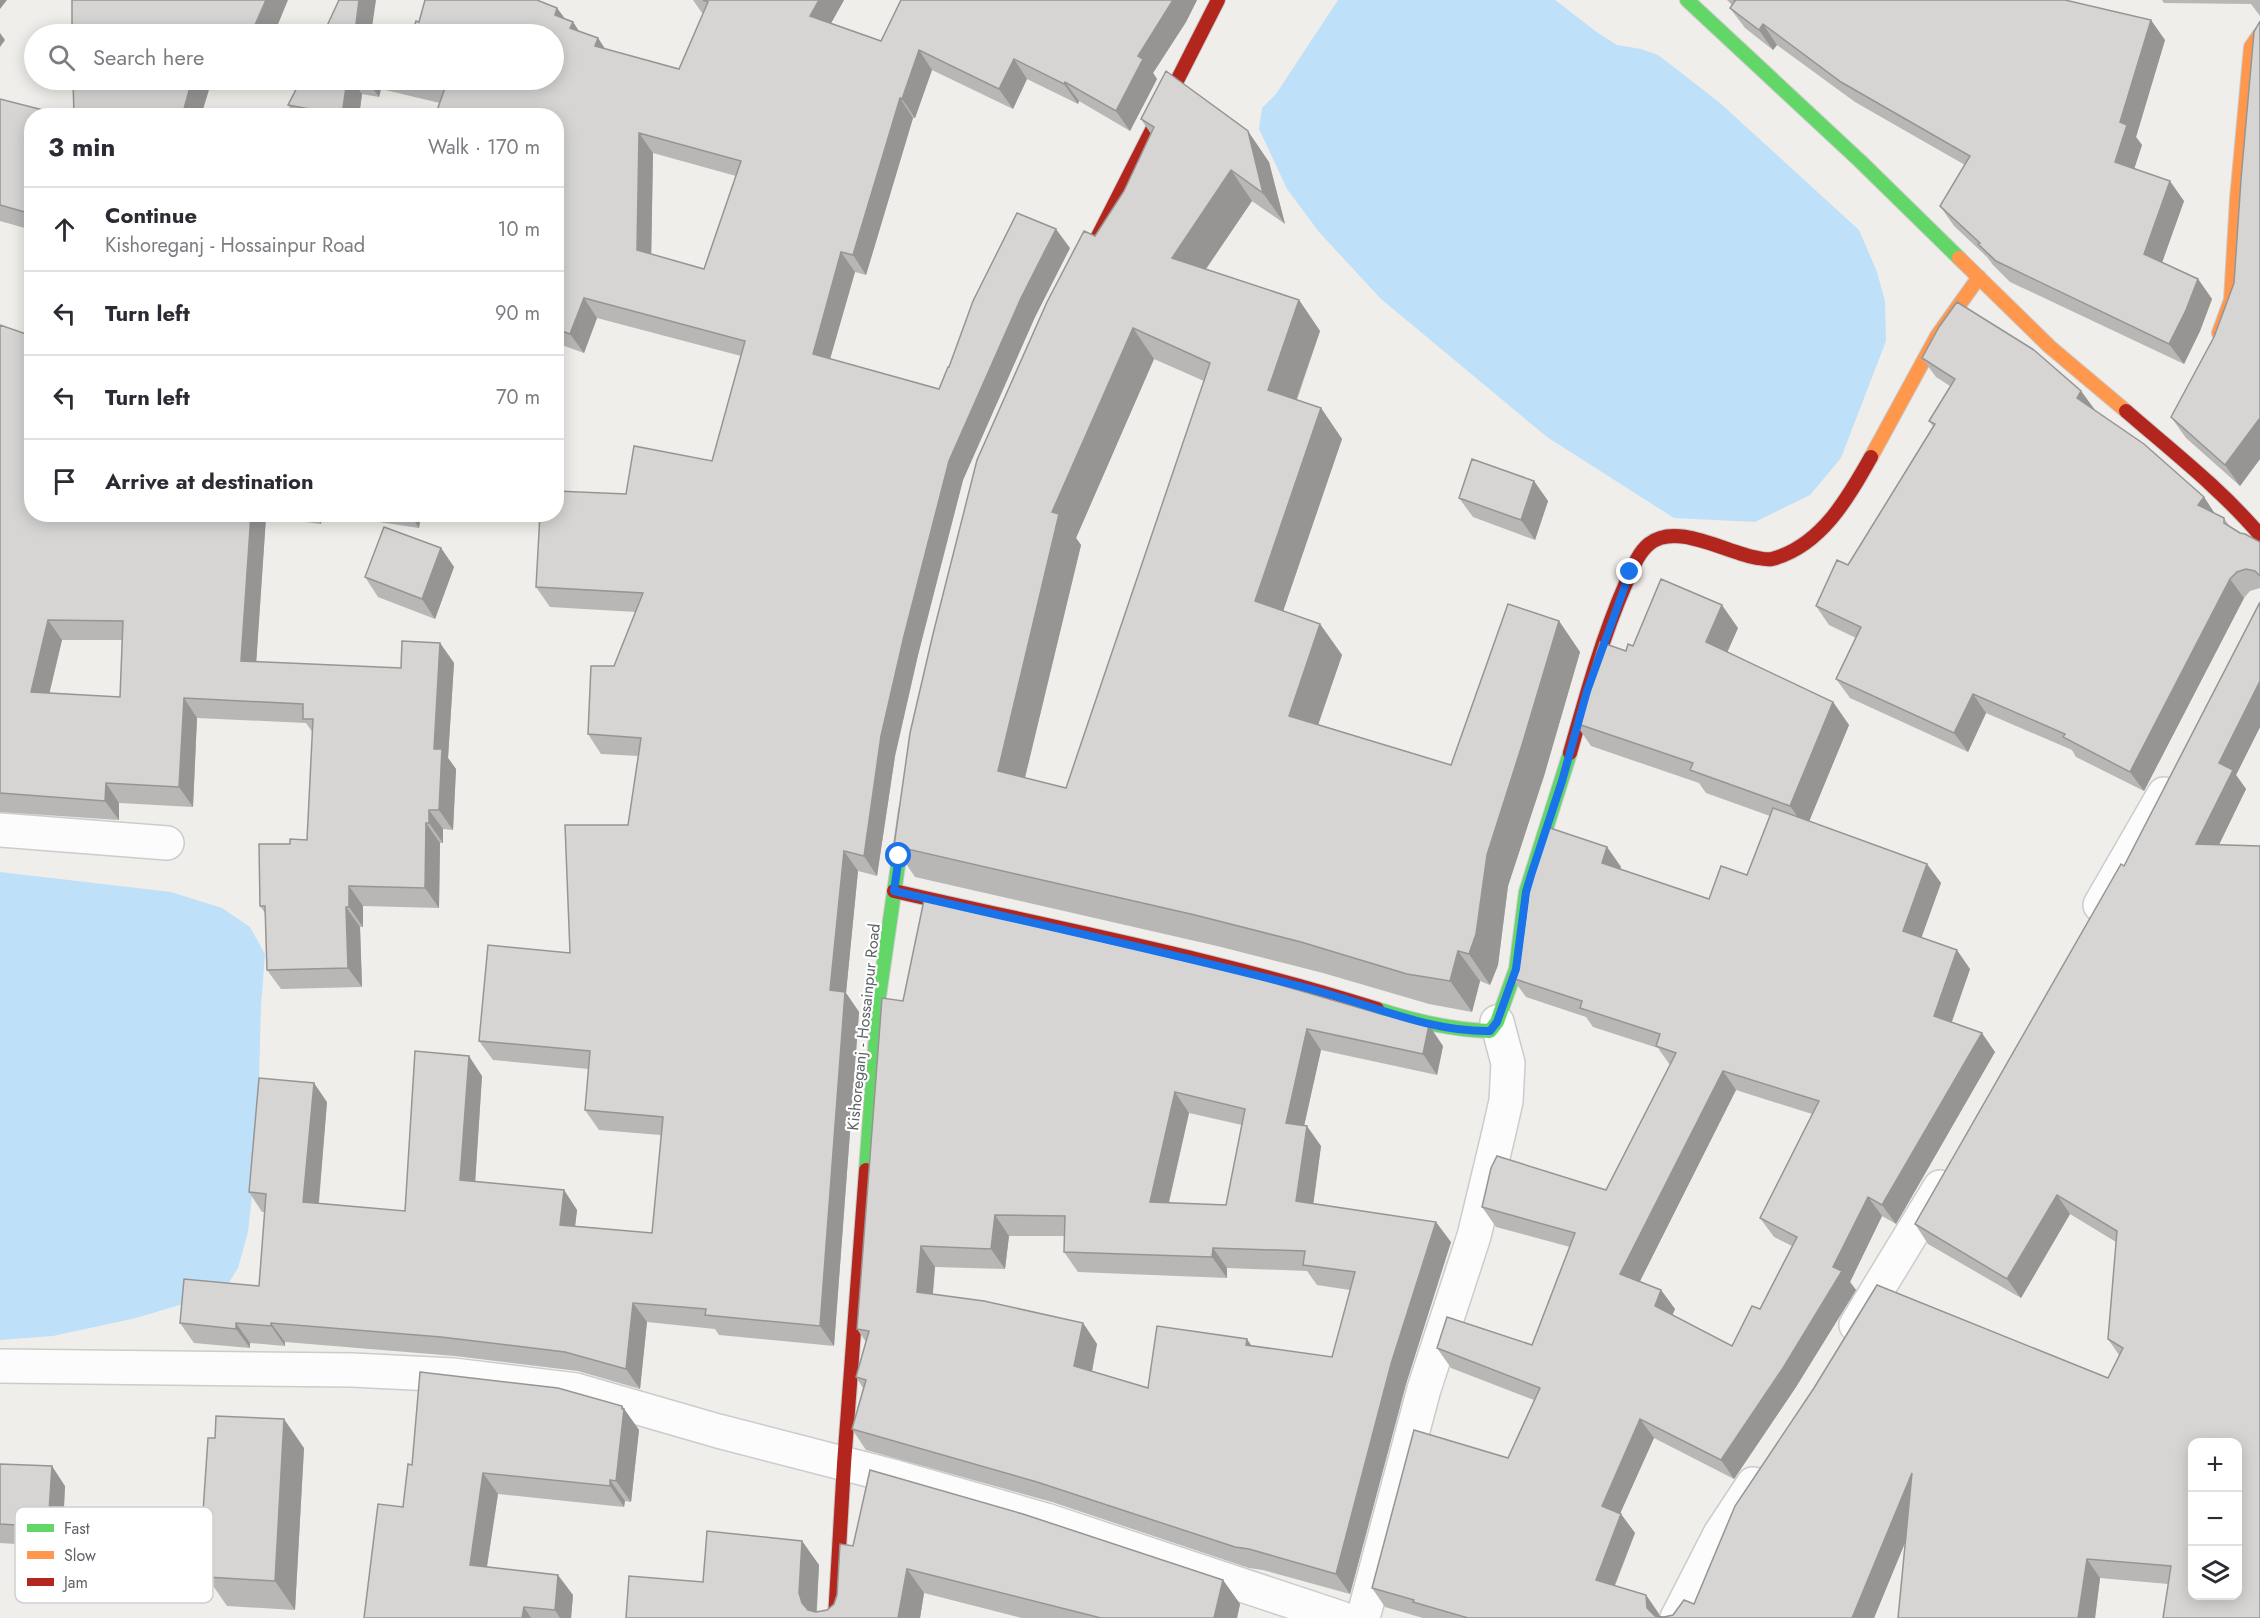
<!DOCTYPE html>
<html lang="en">
<head>
<meta charset="utf-8">
<style>
  body { margin:0; font-family:Jost,sans-serif; background:#f2f2f3; color:#2b2b33 }
  .controls { position:absolute; right:18px; bottom:18px; display:grid; overflow:hidden; border-radius:12px; box-shadow:0 3px 15px #0003 }
  .controls button { width:54px; height:54px; display:grid; place-items:center; padding:0; border:0; border-bottom:2px solid #e1e1e2; background:#fff; color:#2b2b33; font:30px sans-serif }
  .stop { position:absolute; width:18px; height:18px; margin:-14px; border:4px solid #1a73e8; border-radius:50%; background:#fff }
  .stop.end { background:#1a73e8; border-color:#fff; box-shadow:0 2px 6px #0008 }
  .list { margin:0; padding:0; list-style:none }
  h2 { display:flex; justify-content:space-between; align-items:center; height:78px; margin:0; padding:0 24px; font-size:26px }
  h2 small { font-size:20px; font-weight:400; color:#7c7c81 }
  .list li { display:grid; grid-template-columns:39px 1fr auto; gap:18px; align-items:center; box-sizing:border-box; height:84px; padding:0 24px; border-top:2px solid #e1e1e2 }
  .list b { display:block; font-size:22px; white-space:nowrap }
  .list p { margin:0; font-size:20px; white-space:nowrap; color:#7c7c81 }
  .list em { font-size:20px; font-style:normal; color:#7c7c81 }
  .icon { flex:none; width:33px; height:33px; fill:none; stroke:currentColor; stroke-width:2; stroke-linecap:round; stroke-linejoin:round }
  .map { position:relative; flex:none; width:2260px; height:1618px; overflow:hidden }
  .search { position:absolute; background:#fff; box-shadow:0 3px 15px #0003; left:24px; top:24px; width:540px; height:66px; display:flex; align-items:center; gap:15px; box-sizing:border-box; padding:0 21px; border-radius:33px; color:#7c7c81; font-size:22px }
  .panel { position:absolute; background:#fff; box-shadow:0 3px 15px #0003; left:24px; top:108px; width:540px; height:414px; border-radius:24px }
  .map>svg:first-child { display:block }
  .water { fill:#bfe0f9 }
  .lines { fill:none; stroke-linecap:round; stroke-linejoin:round }
  .street-casing { stroke:#cbcccc; stroke-width:36 }
  .fast-casing { stroke:#cacacb; stroke-width:16 }
  .slow-casing { stroke:#cacacb; stroke-width:16 }
  .jam-casing { stroke:#cacacb; stroke-width:16 }
  .street { stroke:#fdfcfc; stroke-width:33 }
  .fast { stroke:#63d668; stroke-width:14 }
  .slow { stroke:#ff974d; stroke-width:14 }
  .jam { stroke:#b3261e; stroke-width:14 }
  .wall { fill:#b8b7b5; fill-rule:evenodd }
  .shaded-wall { fill:#969594 }
  .building { fill:#d6d5d3; stroke:#969594; stroke-width:1.5; fill-rule:evenodd }
  .route { stroke:#1a73e8; stroke-width:8 }
  .labels { text-anchor:middle; stroke-width:4.5; stroke-linejoin:round; paint-order:stroke }
  .street-label { font-size:16px; fill:#5f6368; stroke:#fff }
  .key { fill:#fff; stroke:#cfd0d2; stroke-width:1.5 }
  .key-label { font-size:16px; fill:#5f6368 }
</style>
</head>
<body>
<div class="map">
<svg width="2260" height="1618" viewBox="0 0 2260 1618">
  <rect width="100%" height="100%" fill="#efeeea"/>
  <!-- water -->
  <path class="water" d="M1338,0H1555L1598,33L1617,45L1641,49L1658,55L1679,71L1720,103L1859,230L1877,272L1885,301L1886,341L1841,458L1810,495L1755,522L1674,518L1547,437L1381,299L1319,232L1287,189L1259,129L1262,108L1276,94Z
    M0,872L171,892L222,908L250,927L265,954L261,1006L257,1151L248,1232L238,1268L226,1287L183,1304L136,1318L53,1336L0,1340Z"/>
  <g class="lines">
    <!-- street casing -->
    <g class="street-casing">
      <path id="street" d="M0,830L167,843
        M2100,905L2164,794
        M1856,1325L1940,1187
        M0,1366L352,1370L453,1375L576,1390L718,1431L896,1477L1046,1520L1341,1618
        M1363,1618L1424,1389L1474,1236L1499,1132L1506,1101L1508,1063L1497,1022
        M1677,1618L1720,1534L1753,1484"/>
    </g>
    <!-- fast casing -->
    <g class="fast-casing">
      <path id="fast" d="M1687,0L1860,161L1959,258
        M1377,1009C1414,1021 1451,1030 1490,1031L1497,1022L1516,969L1526,892L1570,753
        M866,1170L879,996L906,810"/>
    </g>
    <!-- slow casing -->
    <g class="slow-casing">
      <path id="slow" d="M1959,258L2050,347L2126,411
        M2219,333L2231,300L2237,199L2251,47L2260,34
        M1871,457L1937,336L1979,277"/>
    </g>
    <!-- jam casing -->
    <g class="jam-casing">
      <path id="jam" d="M1090,252L1218,0
        M2126,411C2172,451 2221,489 2260,535
        M1570,753C1586,696 1602,638 1626,583C1632,570 1637,554 1649,544C1677,521 1728,554 1758,558C1763,559 1768,560 1772,559C1821,546 1848,498 1871,457
        M894,891C1055,928 1219,959 1377,1009
        M835,1618L844,1464L866,1170"/>
    </g>
    <!-- street -->
    <use href="#street" class="street"/>
    <!-- fast -->
    <use href="#fast" class="fast"/>
    <!-- slow -->
    <use href="#slow" class="slow"/>
    <!-- jam -->
    <use href="#jam" class="jam"/>
  </g>
  <!-- wall -->
  <path class="wall" d="M72,0L274,34H72Z
    M693,0H844L831,23L881,41L901,0H1197L1186,22L1153,73L1157,79L1130,131L1079,101L1078,104L1027,79L1013,109L932,70L915,118H913L866,275L855,272L830,359L939,389L949,367L1070,248L1035,317L963,480L918,655L895,756L877,876L858,871L846,993L859,1012L834,1346L719,1335L715,1329L647,1322L640,1389L578,1371L455,1356L285,1342V1346L250,1343V1348L194,1343L180,1323L259,1286L265,1212H262L249,1192L327,1102L319,1203L405,1211L482,1076L475,1182L564,1190L577,1210L575,1226L652,1233L661,1135L599,1130L585,1110L589,1069L493,1060L479,1041L570,953L628,825L638,756L601,754L588,734L636,612L550,607L536,587L626,494L712,461L741,356L597,318L584,353L556,343V116L440,103L381,89L379,97L362,94L359,116H295L288,105L301,80H554L419,22L557,8L565,19L573,22L579,31L598,38L605,49L679,69L703,13H702ZM653,153L736,176L704,269L651,254Z
    M1727,0H2065L2165,40L2136,137L2142,145L2134,168L2184,201L2162,262L2198,279L2212,299L2200,331L2184,364L2010,282L1993,265L1987,257L1954,226L1940,206L1965,165L1855,102L1777,45L1773,50L1745,28L1730,8L1732,5Z
    M2162,0H2260V16L2251,4L2164,3Z
    M2260,21V459L2240,486L2186,438L2171,417L2214,337L2234,283Z
    M0,99L32,116V230L0,221Z
    M1141,119L1269,162L1285,224L1252,201L1206,269L1299,300L1320,331L1297,400L1321,408L1342,439L1283,611L1320,624L1342,655L1318,724L1451,765L1559,621L1580,652L1544,776L1508,886L1498,965L1490,985L1480,981L1472,1012L1429,1004L1323,973L1217,946L915,877L894,846L1095,236L1124,191L1151,134ZM1154,359L1204,381L1066,788L1025,778L1081,545L1076,538Z
    M0,325L32,514H322L321,524L266,517L256,662L401,668L440,643L454,663L448,758L456,769L453,830L443,829V843H440L439,908L363,906V927H360L362,987L281,989L267,970L265,913L260,906L290,844L307,840L313,733L306,723L197,718L193,807L119,803V820L0,812ZM62,640H122L120,697L49,693Z
    M1922,358L2081,391L2095,410L2204,497L2215,514L2224,518L2230,527L2240,533L2260,542V588L2250,591L2244,598L2144,791L2076,757L2072,750L1986,713L1968,752L1850,698L1836,679L1856,638L1829,625L1816,606L1848,565L1933,426L1929,421L1950,386L1936,377Z
    M1534,481L1548,501L1535,540L1473,517L1459,498Z
    M325,514H421L419,528Z
    M441,548L454,567L435,619L378,597L365,577Z
    M2260,602V727L2236,775L2246,789L2219,845L2260,1618L2168,1584L2100,1578L2095,1618H1898L1906,1540L1874,1618H1423L1385,1607L1372,1588L1508,1458L1534,1400L1451,1368L1437,1348L1532,1345L1570,1247L1496,1227L1482,1207L1606,1190L1670,1065L1658,1048L1593,1027L1586,1017L1526,997L1512,978L1607,847L1621,867L1620,869L1709,899L1747,875L1770,816L1706,793L1699,783L1591,746L1575,723L1626,651L1633,646L1738,628L1727,652L1833,702L1849,725L1809,821L1927,864L1941,883L1921,938L1970,969L1952,1022L1995,1052L1896,1224L1882,1216L1850,1282L1856,1290L1796,1387L1734,1479L1654,1438L1620,1513L1635,1533L1615,1586L1646,1595L1659,1614L1660,1616L1664,1617L1673,1615L1694,1604L2108,1378L2119,1355L2108,1339L2116,1242L2070,1214L2021,1298L1928,1244L1915,1224L2124,866ZM1736,1090L1812,1114L1760,1218L1774,1237L1792,1246L1760,1309L1732,1346L1672,1315L1675,1309L1661,1290L1640,1281Z
    M924,900L1443,1046L1437,1075L1321,1050L1304,1126L1321,1146L1313,1203L1451,1242L1406,1384L1350,1594L1263,1570L1249,1568L1052,1502L866,1450L852,1429L863,1388L856,1377L866,1342L857,1329L903,1001ZM1189,1113L1242,1125L1226,1205L1169,1203ZM1009,1236H1064V1252L1078,1272L1227,1278V1268L1307,1271L1317,1285L1350,1290L1332,1357L1252,1346L1148,1388L1092,1371L1097,1344L1083,1323L933,1294L935,1267L1005,1269Z
    M622,1406L639,1430L631,1502L625,1501L624,1507L498,1494L487,1567L573,1595L571,1618H364L403,1507L412,1465Z
    M304,1448L295,1610L227,1606L207,1577V1567L200,1556Z
    M0,1464L65,1486L62,1547L0,1543Z
    M802,1541L819,1565L817,1612L827,1610L834,1604L837,1595L840,1544L1223,1580L1240,1604L1237,1618H1022L924,1593L920,1618H626L703,1582Z"/>
  <!-- shaded-wall -->
  <path class="shaded-wall" d="M0,0H7L0,9Z
    M266,0H288L274,34H251Z
    M359,0H376L371,34H356L355,32Z
    M819,0H844L824,36L810,16Z
    M1173,0H1197L1186,22L1153,73L1157,79L1130,131L1116,111L1138,56Z
    M557,8L571,27L573,22L586,42L555,15Z
    M2151,20L2165,40L2136,137L2142,145L2130,182L2115,162L2120,122Z
    M1763,24L1777,45L1773,50L1759,30Z
    M0,33L5,40L0,47Z
    M598,38L611,58L595,46Z
    M919,50L932,70L915,118L902,99Z
    M1014,59L1027,79L1013,109L999,89Z
    M192,80H212L201,116H182Z
    M347,80H352L362,94L359,116L342,115Z
    M367,80H374L381,89L379,97Z
    M1065,82L1079,101L1078,104L1064,84Z
    M900,98L913,118L866,275L853,255Z
    M1248,131L1269,162L1285,224L1263,193Z
    M639,133L653,153L651,270L637,250Z
    M1231,170L1252,201L1193,288L1172,258Z
    M2170,181L2184,201L2158,274L2144,254Z
    M1056,229L1070,248L1035,317L963,480L918,655L895,756L877,876L864,856L881,736L904,636L949,461L1021,298Z
    M841,252L855,272L826,373L813,354Z
    M2198,279L2212,299L2200,331L2184,364L2169,344Z
    M584,298L597,318L584,353L570,334Z
    M1299,300L1320,331L1289,420L1268,390Z
    M1133,328L1154,359L1076,538L1081,545L1019,802L998,771L1052,512Z
    M2081,391L2095,410L2090,417L2077,398Z
    M1321,408L1342,439L1276,632L1255,601Z
    M2260,418V459L2240,486L2225,465Z
    M1534,481L1548,501L1535,540L1521,520Z
    M2204,497L2217,517L2198,505Z
    M251,514H264L266,517L255,681L241,661Z
    M314,514H322L321,524Z
    M410,514H421L419,528Z
    M441,548L454,567L435,619L422,599Z
    M2230,579L2244,598L2144,791L2130,772Z
    M1722,605L1738,628L1722,664L1706,642Z
    M48,620L62,640L45,712L31,692Z
    M1559,621L1580,652L1544,776L1508,886L1498,965L1490,985L1469,954L1487,855Z
    M1320,624L1342,655L1311,746L1289,716Z
    M440,643L454,663L448,758L456,769L453,830L439,810L434,749Z
    M2260,681V727L2236,775L2246,789L2210,863L2196,844L2219,763Z
    M1973,694L1986,713L1968,752L1954,733Z
    M184,698L197,718L193,807L179,787Z
    M1833,702L1849,725L1806,829L1790,806Z
    M106,783L119,803V820L105,801Z
    M429,810L443,829V843L429,823Z
    M426,823L440,843L439,908L425,888Z
    M1607,847L1621,867L1615,882L1602,863Z
    M844,851L858,871L846,993L859,1012L834,1346L820,1326L830,990Z
    M1927,864L1941,883L1917,950L1903,931Z
    M349,886L363,906V927L349,907Z
    M346,907L360,927L362,987L348,968Z
    M1957,950L1970,969L1947,1035L1934,1016Z
    M1458,951L1480,981L1472,1012L1450,981Z
    M1429,1025L1443,1046L1437,1075L1423,1054Z
    M1307,1029L1321,1050L1300,1144L1286,1123Z
    M1982,1033L1995,1052L1896,1224L1882,1205Z
    M469,1056L482,1076L474,1200L460,1180Z
    M1723,1071L1736,1090L1634,1293L1620,1274Z
    M314,1083L327,1102L317,1222L303,1202Z
    M1175,1092L1189,1113L1164,1223L1150,1202Z
    M1307,1126L1321,1146L1311,1222L1296,1201Z
    M564,1190L577,1210L573,1244L560,1225Z
    M2057,1195L2070,1214L2021,1298L2007,1279Z
    M1868,1197L1882,1216L1850,1282L1856,1290L1796,1387L1734,1479L1721,1460L1833,1267Z
    M995,1215L1009,1236L1005,1269L991,1249Z
    M1436,1222L1451,1242L1406,1384L1350,1594L1336,1574L1391,1364Z
    M921,1246L935,1267L931,1312L917,1292Z
    M1213,1248L1227,1268V1278L1212,1257Z
    M1661,1290L1675,1309L1668,1325L1655,1306Z
    M633,1303L647,1322L640,1389L626,1369Z
    M236,1323L250,1343V1348L236,1329Z
    M271,1323L285,1342V1346L271,1326Z
    M1083,1323L1097,1344L1089,1387L1074,1366Z
    M1247,1339L1261,1360L1246,1345Z
    M622,1406L639,1430L631,1502L616,1481Z
    M284,1419L304,1448L295,1610L275,1581Z
    M1640,1419L1654,1438L1615,1525L1602,1506Z
    M52,1466L65,1486L62,1547L48,1527Z
    M483,1473L498,1494L484,1585L470,1565Z
    M1912,1473L1926,1492L1874,1618H1852Z
    M610,1480L625,1501L624,1507L610,1486Z
    M1621,1514L1635,1533L1609,1599L1596,1580Z
    M802,1541L819,1565L816,1618L802,1603L799,1593Z
    M2087,1559L2100,1578L2095,1618H2078Z
    M907,1569L924,1593L920,1618H898Z
    M558,1575L573,1595L571,1618H560L555,1610Z
    M1223,1580L1240,1604L1237,1618H1214Z
    M1646,1595L1659,1614L1660,1618H1654L1647,1608Z
    M524,1607L531,1618H522Z"/>
  <!-- building -->
  <path class="building" d="M72,0H266L251,34H235L207,30L206,34H72Z
    M339,0H359L355,32L367,34H311L313,25L326,28Z
    M425,0H537L557,8L555,15L573,22L570,28L598,38L595,46L679,69L708,2L703,0H819L810,16L881,41L901,0H1173L1138,56L1143,59L1116,111L1065,82L1064,84L1014,59L999,89L919,50L902,99L900,98L853,255L841,252L813,354L939,389L948,367H949L973,301L1017,213L1056,229L1021,298L949,461L904,636L881,736L864,856L844,851L830,990L845,992L820,1326L705,1315L706,1309L633,1303L626,1369L565,1352L441,1337L271,1323V1326L236,1323V1329L180,1323L184,1279L259,1286L266,1194L249,1192L259,1078L314,1083L303,1202L405,1211L415,1051L469,1056L460,1180L564,1190L560,1225L652,1233L663,1117L585,1110L590,1051L479,1041L488,945L570,953L565,825H628L641,738L588,734L591,666H614L643,593L536,587L540,514H556V491L626,494L634,446L712,461L745,341L584,298L570,334L556,329V116H435L445,88L411,80H554V34H412L416,21L419,22ZM639,133L741,161L704,269L637,250Z
    M1734,0H2065L2151,20L2120,122L2127,125L2115,162L2170,181L2144,254L2198,279L2186,310L2169,344L1996,261L1978,244L1980,243L1940,206L1970,156L1841,82L1763,24L1759,30L1730,8L1735,1Z
    M2260,21V418L2225,465L2171,417L2214,337L2234,283L2241,179L2254,32Z
    M1166,71L1248,131L1263,193L1231,170L1172,258L1299,300L1268,390L1321,408L1255,601L1320,624L1289,716L1451,765L1508,604L1559,621L1522,745L1487,855L1476,934L1469,954L1458,951L1450,981L1407,974L1301,942L1195,915L894,846L910,733L933,634L977,460L1047,302L1084,231L1095,236L1124,191L1154,127L1141,119ZM1133,328L1210,363L1066,788L998,771L1059,514L1052,512Z
    M73,80H192L182,116H74Z
    M301,80H347L342,115L288,105Z
    M0,99L66,116H32V214L0,205Z
    M1957,302L2034,350L2081,391L2077,398L2144,444L2204,497L2198,505L2224,518V523L2240,533L2245,534L2260,542V576L2255,571L2246,569L2237,572L2230,579L2130,772L2063,737L2065,734L1973,694L1954,733L1836,679L1861,627L1816,606L1837,560L1848,565L1935,424L1929,421L1955,379L1922,358L1939,327Z
    M0,325L32,336V514H251L241,661L401,668L402,641L440,643L434,749H442L439,810H429V823H426L425,888L349,886V907H346L348,968L267,970L265,906H260L259,844H290V839L307,840L313,719H303V704L184,698L179,787L106,783L105,801L0,793ZM48,620L123,621L120,697L31,692Z
    M1472,459L1534,481L1521,520L1459,498Z
    M384,527L441,548L422,599L365,577Z
    M1661,579L1722,605L1706,642L1833,702L1790,806L1690,770L1693,763L1575,723L1600,642L1626,651L1628,644L1633,646Z
    M2260,602V681L2219,763L2233,770L2196,844L2260,846V1618H2163L2171,1566L2087,1559L2078,1618H1898L1912,1473L1852,1618H1468L1413,1602L1414,1600L1372,1588L1414,1430L1508,1458L1540,1388L1437,1348L1447,1317L1532,1345L1575,1233L1482,1207L1491,1168L1497,1156L1606,1190L1676,1053L1656,1046L1660,1034L1580,1008L1582,1001L1512,978L1521,952L1531,877L1547,827L1607,847L1602,863L1709,899L1721,866L1747,875L1773,808L1927,864L1903,931L1957,950L1934,1016L1982,1033L1882,1205L1868,1197L1833,1267L1842,1271L1783,1368L1721,1460L1640,1419L1602,1506L1621,1514L1596,1580L1646,1595L1647,1608L1655,1616L1664,1617L1673,1615L1684,1600L1694,1604L1735,1506L1814,1388L1877,1285L2108,1378L2123,1348L2108,1339L2117,1231L2057,1195L2007,1279L1915,1224L2121,864L2124,866ZM1723,1071L1819,1101L1760,1218L1797,1237L1760,1309L1752,1306L1732,1346L1655,1306L1661,1290L1620,1274ZM2193,1443H2238V1596H2193Z
    M924,900L1246,975L1384,1015L1429,1025L1423,1054L1307,1029L1286,1123L1307,1126L1296,1201L1436,1222L1391,1364L1336,1574L1249,1549L1235,1547L1037,1482L852,1429L866,1380L856,1377L869,1331L857,1329L882,998L903,1001ZM1175,1092L1245,1109L1226,1205L1150,1202ZM995,1215L1065,1216L1064,1252L1212,1257L1213,1248L1305,1251L1303,1265L1355,1272L1332,1357L1246,1345L1247,1339L1157,1326L1148,1388L1074,1366L1083,1323L984,1301L917,1292L921,1246L991,1249Z
    M420,1372L558,1388L622,1406V1409H624L616,1481L610,1480V1486L483,1473L470,1565L558,1575L555,1610L524,1607L522,1618H364L378,1504L403,1507L408,1464L412,1465Z
    M216,1416L284,1419L275,1581L207,1577L208,1557L200,1556L208,1438H215Z
    M0,1464L52,1466L48,1527L0,1524Z
    M870,1470L1023,1514L1223,1580L1214,1618H1101L907,1569L898,1618H626L629,1576L703,1582L707,1531L802,1541L799,1593L802,1603L808,1610L816,1612L827,1610L834,1604L837,1595L840,1544L853,1546Z"/>
  <g class="lines">
    <!-- route -->
    <path class="route" d="M899,856L894,891C1035,924 1178,954 1318,991C1374,1006 1431,1032 1490,1031L1497,1022L1516,969L1526,892L1531,875L1562,781L1587,691L1630,572"/>
  </g>
  <g class="labels">
    <!-- street labels -->
    <g class="street-label">
      <text transform="translate(863 1027) rotate(-84)" y="6">Kishoreganj - Hossainpur Road</text>
    </g>
  </g>
  <!-- legend -->
  <rect x="15" y="1507" width="198" height="96" rx="9" class="key"/>
  <rect x="27" y="1524" width="27" height="8" fill="#63d668"/>
  <rect x="27" y="1551" width="27" height="8" fill="#ff974d"/>
  <rect x="27" y="1578" width="27" height="8" fill="#b3261e"/>
  <g class="key-label">
    <text x="64" y="1534">Fast</text>
    <text x="64" y="1561">Slow</text>
    <text x="64" y="1588">Jam</text>
  </g>
</svg>
<div class="controls">
<button>+</button>
<button>−</button>
<button><svg class="icon" aria-label="layers" viewBox="0 0 24 24"><path d="M12 4l9 5-9 5-9-5zM3 14l9 5 9-5"/></svg></button>
</div>
<div class="stop" style="left:899px;top:856px"></div>
<div class="stop end" style="left:1630px;top:572px"></div>
<div class="search"><svg class="icon" aria-label="search" viewBox="0 0 24 24"><circle cx="10" cy="10" r="6"/><path d="M15 15l6 6"/></svg>Search here</div>
<section class="panel">
<h2>3 min<small>Walk · 170 m</small></h2>
<ul class="list">
<li><svg class="icon" aria-label="ahead" viewBox="0 0 24 24"><path d="M12 20V5M6 11l6-6 6 6"/></svg><div><b>Continue</b><p>Kishoreganj - Hossainpur Road</p></div><em>10 m</em></li>
<li><svg class="icon" aria-label="left" viewBox="0 0 24 24"><path d="M17 20v-9H6M10 6l-5 5 5 5"/></svg><div><b>Turn left</b></div><em>90 m</em></li>
<li><svg class="icon" aria-label="left" viewBox="0 0 24 24"><path d="M17 20v-9H6M10 6l-5 5 5 5"/></svg><div><b>Turn left</b></div><em>70 m</em></li>
<li><svg class="icon" aria-label="arrive" viewBox="0 0 24 24"><path d="M6 21V4h12l-3 4 3 4H6"/></svg><div><b>Arrive at destination</b></div></li>
</ul>
</section>
</div>
</body>
</html>
